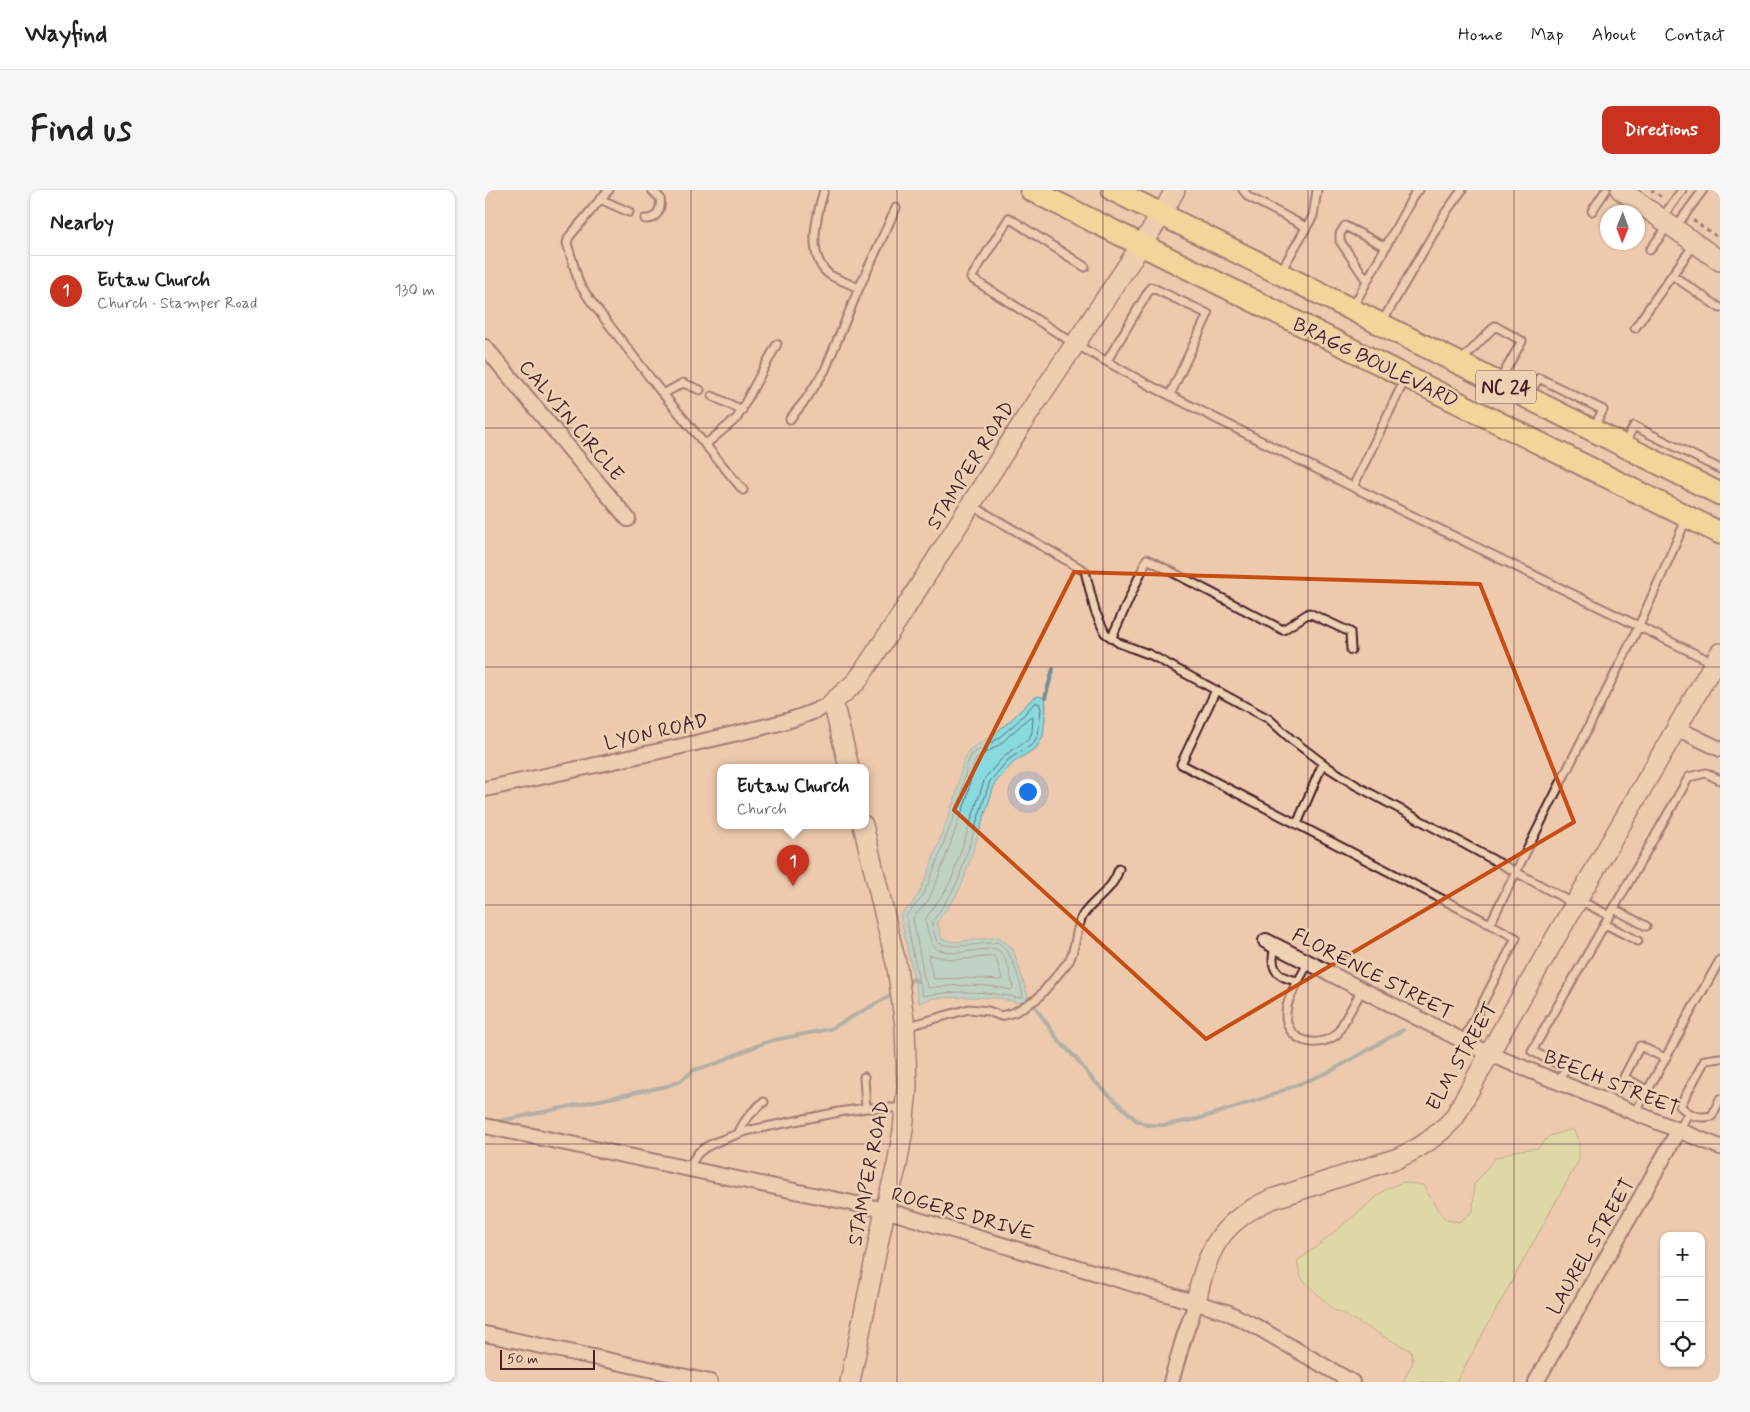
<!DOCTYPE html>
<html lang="en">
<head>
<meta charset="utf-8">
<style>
  body { margin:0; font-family:Mynerve,sans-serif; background:#f6f6f6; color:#222 }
  .controls { position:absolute; right:15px; bottom:15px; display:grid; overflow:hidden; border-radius:10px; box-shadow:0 1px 4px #0004 }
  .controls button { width:45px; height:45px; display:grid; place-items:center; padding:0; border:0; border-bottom:1px solid #e0e0e0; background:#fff; color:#222; font:25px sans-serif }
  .compass { position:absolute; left:1115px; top:15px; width:45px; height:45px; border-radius:50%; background:#fff; box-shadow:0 1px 4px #0004; rotate:181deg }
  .scale { position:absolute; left:15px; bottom:12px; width:95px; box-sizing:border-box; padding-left:5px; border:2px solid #4a1f2b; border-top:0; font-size:14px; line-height:18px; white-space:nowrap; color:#4a1f2b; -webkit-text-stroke:4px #edd2b4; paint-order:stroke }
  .you { position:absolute; left:542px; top:601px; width:18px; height:18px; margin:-12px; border:4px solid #fff; border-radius:50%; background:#1a73e8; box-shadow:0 0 0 8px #1a73e833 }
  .badge { display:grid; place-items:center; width:32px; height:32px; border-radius:50%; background:#c8321e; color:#fff; font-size:16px; font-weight:700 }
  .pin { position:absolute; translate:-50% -41px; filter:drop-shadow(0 1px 2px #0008) }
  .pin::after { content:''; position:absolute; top:26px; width:18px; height:15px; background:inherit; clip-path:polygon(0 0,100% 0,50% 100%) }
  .popup { position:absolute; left:232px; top:574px; width:152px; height:65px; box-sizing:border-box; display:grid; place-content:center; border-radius:10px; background:#fff; filter:drop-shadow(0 1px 4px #0005); font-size:16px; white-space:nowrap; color:#767676 }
  .popup b { font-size:19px; color:#222 }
  .popup::after { content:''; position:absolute; left:50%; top:100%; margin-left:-10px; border:10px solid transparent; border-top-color:#fff }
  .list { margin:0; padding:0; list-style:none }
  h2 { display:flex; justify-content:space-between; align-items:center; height:65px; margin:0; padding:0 20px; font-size:21px }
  h2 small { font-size:16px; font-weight:400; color:#767676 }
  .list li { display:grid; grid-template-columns:32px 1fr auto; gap:15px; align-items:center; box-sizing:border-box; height:70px; padding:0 20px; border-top:1px solid #e0e0e0 }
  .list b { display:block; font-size:19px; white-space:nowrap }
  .list p { margin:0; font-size:16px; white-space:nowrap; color:#767676 }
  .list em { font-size:16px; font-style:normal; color:#767676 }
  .icon { flex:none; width:28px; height:28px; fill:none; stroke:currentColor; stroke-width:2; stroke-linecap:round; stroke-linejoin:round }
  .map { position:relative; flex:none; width:1235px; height:1192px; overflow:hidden; border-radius:10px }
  header { display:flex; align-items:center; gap:30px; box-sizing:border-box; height:70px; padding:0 25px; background:#fff; border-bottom:1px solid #e0e0e0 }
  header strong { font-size:24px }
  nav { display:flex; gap:28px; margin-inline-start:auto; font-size:18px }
  .intro { display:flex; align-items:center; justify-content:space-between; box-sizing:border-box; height:120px; padding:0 30px }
  h1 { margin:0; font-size:35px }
  .button { padding:12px 22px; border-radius:10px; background:#c8321e; color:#fff; font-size:18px; font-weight:700 }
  main { display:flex; gap:30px; padding:0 30px }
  aside { flex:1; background:#fff; border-radius:10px; box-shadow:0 1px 4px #0004 }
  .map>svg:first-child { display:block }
  .green { fill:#d0e79c; stroke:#8d8364 }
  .water { fill:#88dadf; stroke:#6f8f97 }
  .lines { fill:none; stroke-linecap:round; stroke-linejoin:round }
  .shore { stroke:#636a73; stroke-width:1 }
  .stream { stroke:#6f8f97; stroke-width:4 }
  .lane-casing { stroke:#4a1f2b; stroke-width:11 }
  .street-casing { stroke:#4a1f2b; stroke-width:18 }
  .secondary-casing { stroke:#4a1f2b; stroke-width:22 }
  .primary-casing { stroke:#4a1f2b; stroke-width:25 }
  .path { stroke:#4a1f2b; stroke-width:2.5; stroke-dasharray:4 4; stroke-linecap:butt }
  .lane { stroke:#edd2b4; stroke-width:7 }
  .street { stroke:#edd2b4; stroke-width:14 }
  .secondary { stroke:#edd2b4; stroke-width:19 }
  .primary { stroke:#f6e381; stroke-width:21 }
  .marked { fill:none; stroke:#c84d12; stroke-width:4; stroke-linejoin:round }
  .grid { fill:none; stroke:#4a1f2b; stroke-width:1; stroke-opacity:0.55 }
  .labels { text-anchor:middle; stroke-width:5; stroke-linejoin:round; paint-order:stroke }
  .shield { fill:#edd2b4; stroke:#7b5554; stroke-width:1 }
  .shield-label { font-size:19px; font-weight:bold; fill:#4a1f2b }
  .street-label { font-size:20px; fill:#4a1f2b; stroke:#edd2b4 }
</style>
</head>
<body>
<header>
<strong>Wayfind</strong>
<nav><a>Home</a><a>Map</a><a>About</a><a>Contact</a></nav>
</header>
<div class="intro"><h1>Find us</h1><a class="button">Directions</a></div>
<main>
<aside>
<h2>Nearby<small></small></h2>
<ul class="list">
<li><span class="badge">1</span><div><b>Eutaw Church</b><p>Church · Stamper Road</p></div><em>130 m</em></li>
</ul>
</aside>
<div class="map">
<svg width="1235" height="1192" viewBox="0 0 1235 1192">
  <rect width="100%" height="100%" fill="#edcaae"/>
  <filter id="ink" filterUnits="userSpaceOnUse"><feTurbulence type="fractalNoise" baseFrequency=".02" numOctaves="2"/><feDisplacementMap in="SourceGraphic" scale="10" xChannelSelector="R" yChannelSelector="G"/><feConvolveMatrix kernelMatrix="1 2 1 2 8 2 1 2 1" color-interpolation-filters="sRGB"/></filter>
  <g filter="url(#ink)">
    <!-- green -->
    <path class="green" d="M1088,939L1094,951V970L971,1192H919L918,1191L928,1172L926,1161L848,1119L816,1088L812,1071L835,1054L900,1000L917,992L938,995L951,1017L961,1030L974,1032L988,1021L989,995L1009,969L1029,961L1053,958L1064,946Z"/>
    <!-- water -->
    <path class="water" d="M553,506L560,508L561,518L558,546L552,557L528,573L510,593L478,692L471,706L452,732L457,749L470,752L514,747L528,759L544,809L534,813L514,808L482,807L448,808L434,813L415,724L424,717L433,705L441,688L471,605L478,572L484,560L507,546L526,530L547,509Z"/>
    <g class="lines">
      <!-- shore -->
      <path class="shore" d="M550,513H554L556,519L553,545L548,554L524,569L505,591L473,691L466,704L447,732C448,737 449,746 452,751C459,761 501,753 512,752C527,760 535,790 538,806L534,808C502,801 470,800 438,806L433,788L421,726L437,707L445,690L476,607L482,574L487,564L511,550L530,534Z
        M545,527H548L547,542L544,549L520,565L500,588L467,688L461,700L441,728V735L447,755L454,760L469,763L510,758C522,764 526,786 528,798L526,800C499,793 470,795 443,798L439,787L428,728L443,711L451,693L482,608L488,576L492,568L514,555Z
        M444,765L469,770L509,766L511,769L517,788L515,790L482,788L449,789L443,767Z"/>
      <!-- stream -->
      <path class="stream" d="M560,508L568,479
        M420,796L428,789L432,791
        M546,811L574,851L590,867L608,890L651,930L662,935H680L713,929L776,909L844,882L918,840
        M10,932L182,896L195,891L209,880L233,873L245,867L276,854L289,850L345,839L410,803"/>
      <!-- lane casing -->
      <g class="lane-casing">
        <path id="lane" d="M124,0L118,6L84,47L82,53L94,93L105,110L173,198L258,300
          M339,0C332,24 320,67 345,85C354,90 365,94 374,98L411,18
          M758,0L764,7L821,37
          M115,9L144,22
          M1107,21L1121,0
          M1177,28L1197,0
          M160,29C172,30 177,18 175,8L167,0
          M1190,38L1218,0
          M1165,60L1183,36
          M600,77L524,28L486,88L590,154L662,194L868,297
          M796,81L828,26L832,0
          M1187,85L1209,55
          M882,91L855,51V44L860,36L901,57
          M868,117L931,1L934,0
          M897,132L961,22L977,0
          M1150,138L1187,85L1235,118
          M622,171L666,97L723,124L685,205
          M976,171L1010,136L1037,151L1015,190
          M920,189L868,297L1229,473
          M178,204L198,193L215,200
          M227,206L257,220
          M1043,206L1054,188L1118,220L1109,237
          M305,229L322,208L340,180L374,98
          M1140,253L1149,236L1235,279
          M220,255L252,228L292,154
          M486,315L600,381L610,421L620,443L634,453L666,465L784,529L806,549L844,578L872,596L1088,713
          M627,447L662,369L798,440L824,423L865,442L866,460
          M731,500L696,574L1005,734
          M812,634L838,573
          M1094,710L1125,726
          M1129,719L1161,736
          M1120,734L1153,751
          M790,756C784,778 791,788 814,791
          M823,773C816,788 802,806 801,823C800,852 833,860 852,844L877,800
          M420,837L484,819L503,821L516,826L530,822L553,808L584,771C592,756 590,739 598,725C610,708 628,700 634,679
          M1197,837L1235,770
          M978,851L1031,748L1005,734L1154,436L1201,330
          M1235,868L1220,870L1195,916C1206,926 1213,929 1227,926L1235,909
          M379,887L381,918
          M1073,892L1081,878L1047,861L1204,587L1221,583L1235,590
          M1162,900L1139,887L1155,856L1180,868
          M1150,923L1195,842
          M1194,940L1203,924
          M253,944C260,929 267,921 279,912
          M203,978L213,963L221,957L231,952L261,941L354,922L381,918H419"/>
      </g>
      <!-- street casing -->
      <g class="street-casing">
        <path id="street" d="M0,157L143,329
          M1191,538L1235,559
          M0,599C77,582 155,566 232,548C271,538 313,532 348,512
          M781,751L1004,864L1235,957
          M0,936L400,1020L742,1122L772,1137L867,1192
          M0,1144L225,1192
          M686,1192L699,1147L711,1113
          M1051,1192L1194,940"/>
      </g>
      <!-- secondary casing -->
      <g class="secondary-casing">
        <path id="secondary" d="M1136,0L1235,71
          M364,577L348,512L372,491L416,425L542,226L677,24L690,0
          M711,1113C721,1060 736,1031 787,1009L913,968C936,958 953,946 969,928L1023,830L1235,463
          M365,1192L400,1020L412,975L418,940L422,897L420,837L412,777L378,635"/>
      </g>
      <!-- primary casing -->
      <g class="primary-casing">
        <path id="primary" d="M546,0L1235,343
          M628,0L1235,304"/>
      </g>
      <!-- path -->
      <path class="path" d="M1166,0L1179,9
        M1208,30L1235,49"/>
      <!-- lane -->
      <use href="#lane" class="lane"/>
      <!-- street -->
      <use href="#street" class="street"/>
      <!-- secondary -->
      <use href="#secondary" class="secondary"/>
      <!-- primary -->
      <use href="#primary" class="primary"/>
    </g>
  </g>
  <!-- marked area -->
  <path d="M0 0H1235V1192H0ZM589,382L995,394L1089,632L721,849L469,620Z" fill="#edcaae" fill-opacity=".55" fill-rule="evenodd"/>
  <path class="marked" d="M589,382L995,394L1089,632L721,849L469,620Z"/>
  <!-- grid -->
  <path class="grid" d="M206,0V1192M412,0V1192M618,0V1192M823,0V1192M1029,0V1192M0,238H1235M0,477H1235M0,715H1235M0,954H1235"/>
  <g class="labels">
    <!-- shield labels -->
    <rect class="shield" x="991" y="180.5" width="60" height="33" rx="4"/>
    <g class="shield-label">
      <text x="1021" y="204">NC 24</text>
    </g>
    <!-- street labels -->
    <g class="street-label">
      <text transform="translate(891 172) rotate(26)" y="7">BRAGG BOULEVARD</text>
      <text transform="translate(87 230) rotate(50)" y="7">CALVIN CIRCLE</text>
      <text transform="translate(485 275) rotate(-58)" y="7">STAMPER ROAD</text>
      <text transform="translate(171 541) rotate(-13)" y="7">LYON ROAD</text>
      <text transform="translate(888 783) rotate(27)" y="7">FLORENCE STREET</text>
      <text transform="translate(976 866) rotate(-60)" y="7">ELM STREET</text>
      <text transform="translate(1127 892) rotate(22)" y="7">BEECH STREET</text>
      <text transform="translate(383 983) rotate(-79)" y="7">STAMPER ROAD</text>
      <text transform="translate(478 1023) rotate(16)" y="7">ROGERS DRIVE</text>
      <text transform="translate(1105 1056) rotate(-60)" y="7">LAUREL STREET</text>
    </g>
  </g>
</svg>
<div class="controls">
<button>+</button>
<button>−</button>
<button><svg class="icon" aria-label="locate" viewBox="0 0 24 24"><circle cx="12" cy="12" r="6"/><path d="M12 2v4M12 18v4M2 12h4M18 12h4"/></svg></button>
</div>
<svg class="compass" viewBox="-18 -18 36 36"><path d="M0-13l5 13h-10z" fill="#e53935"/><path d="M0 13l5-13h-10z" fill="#767676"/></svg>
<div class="scale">50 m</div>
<div class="you"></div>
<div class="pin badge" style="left:308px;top:696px">1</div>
<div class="popup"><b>Eutaw Church</b>Church</div>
</div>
</main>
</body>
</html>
